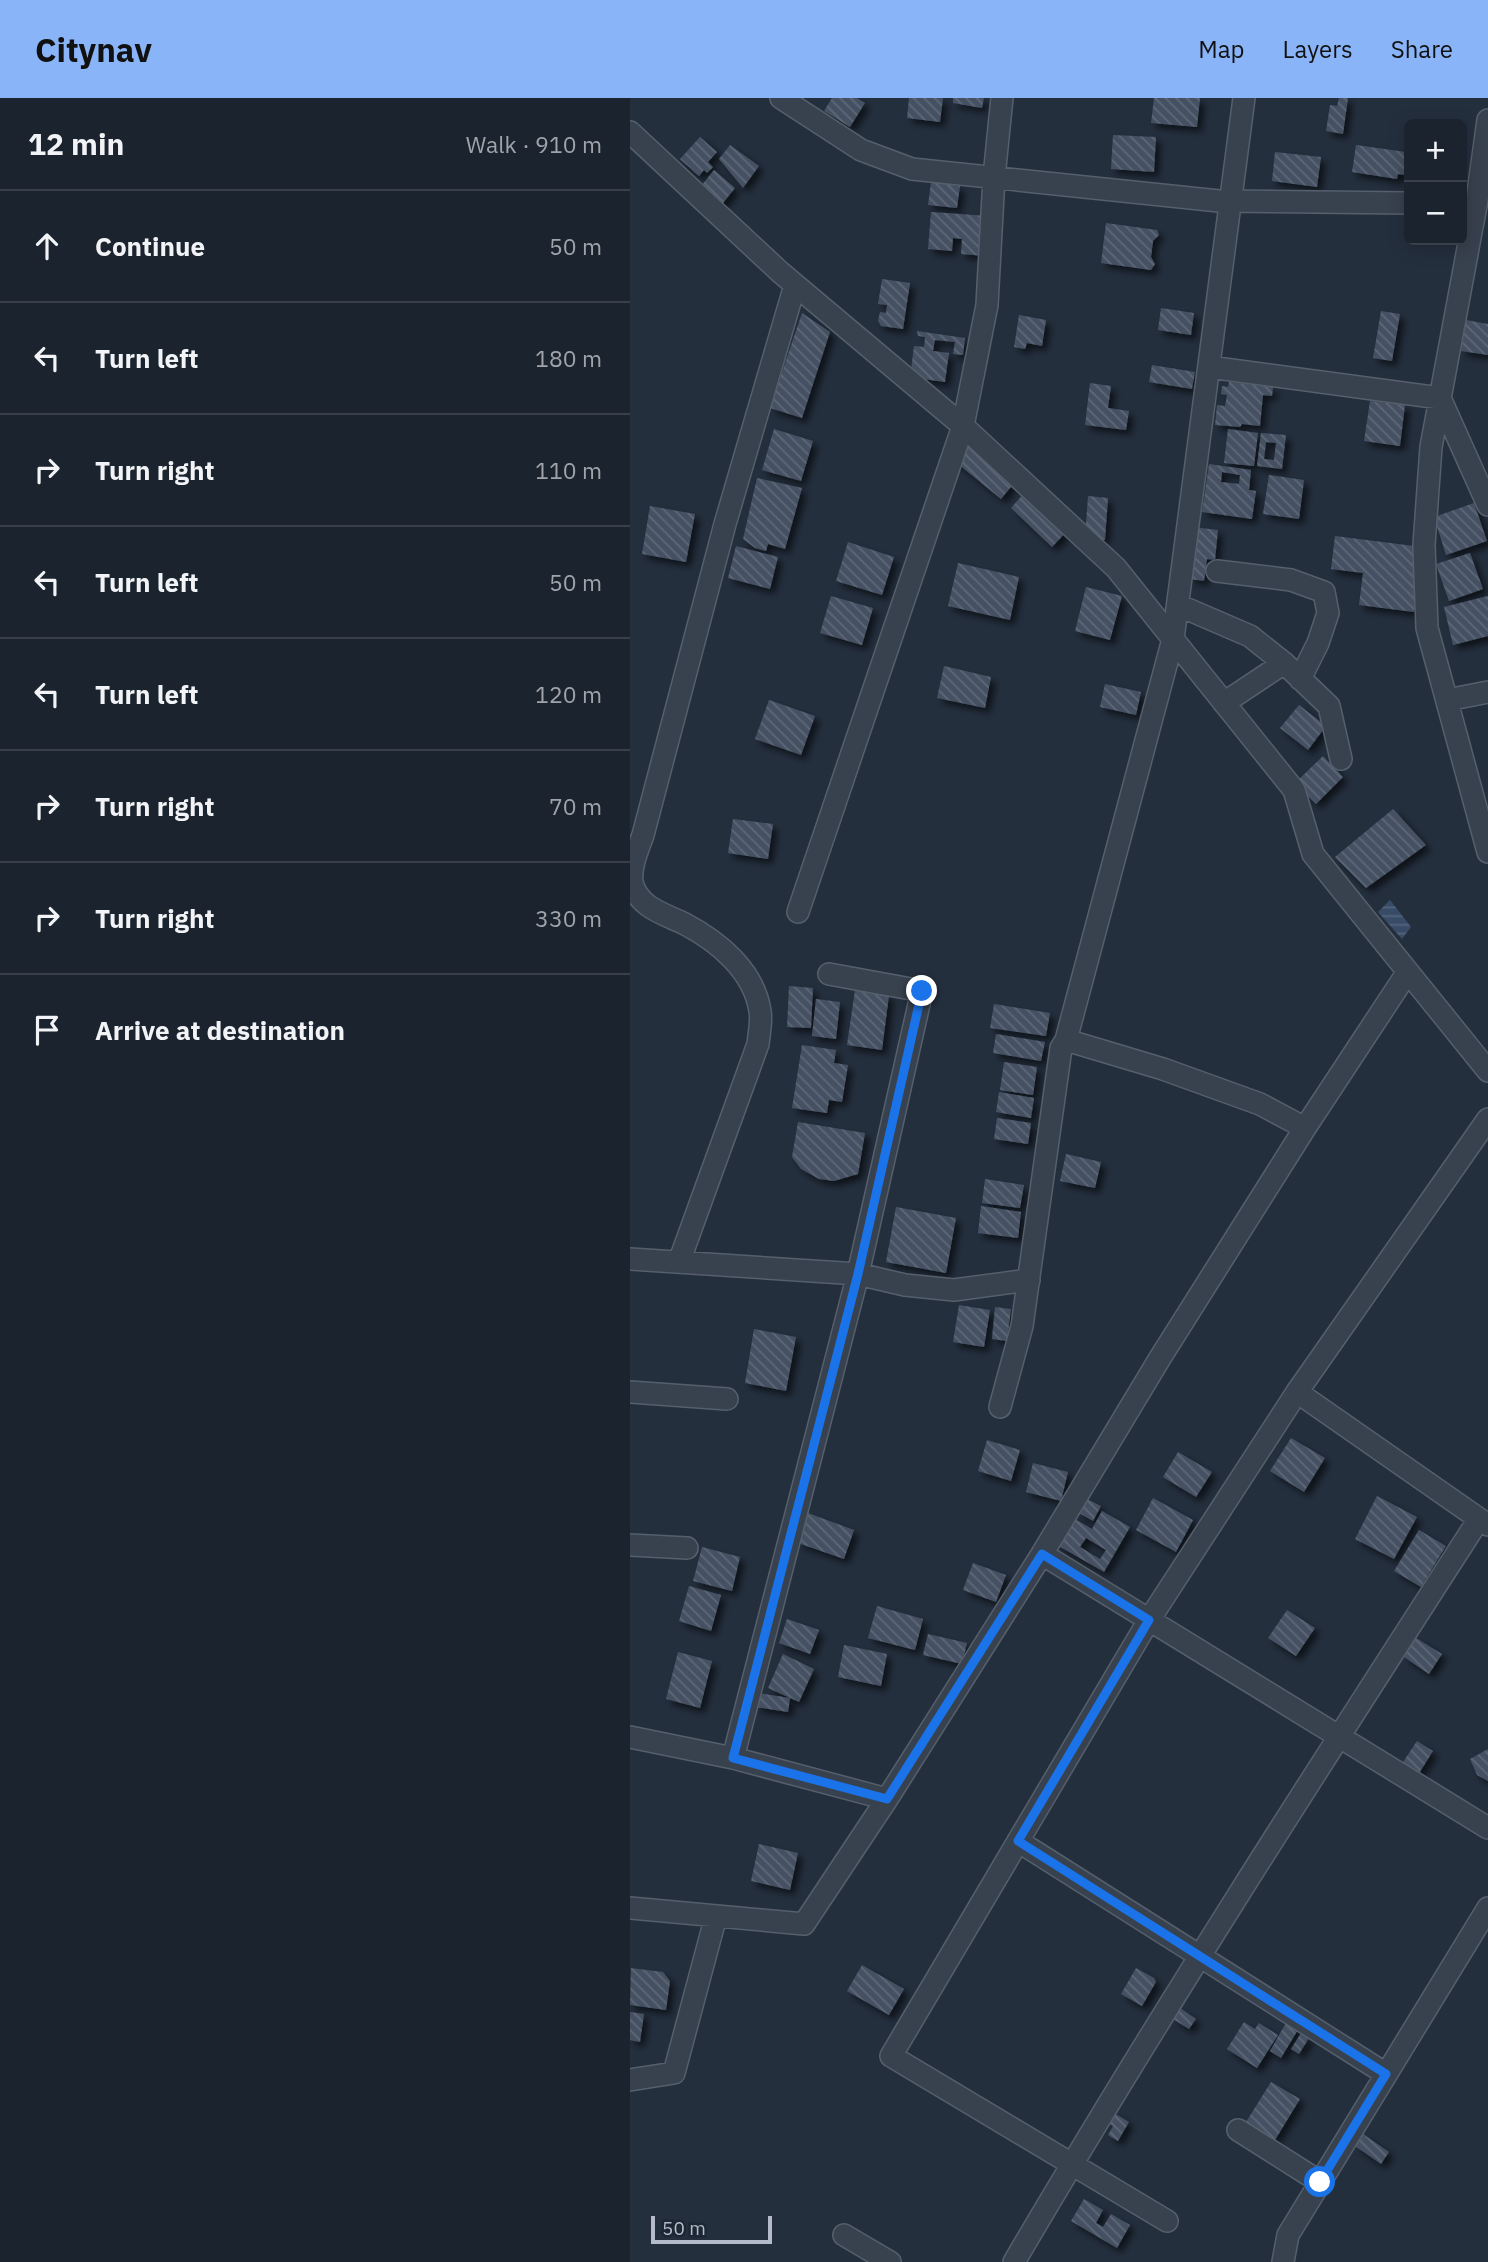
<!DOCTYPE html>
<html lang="en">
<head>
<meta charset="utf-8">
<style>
  body { margin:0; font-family:"IBM Plex Sans",sans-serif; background:#242b36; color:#f1f3f6 }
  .controls { position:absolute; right:21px; top:21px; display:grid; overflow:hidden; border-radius:10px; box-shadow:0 4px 18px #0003 }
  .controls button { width:63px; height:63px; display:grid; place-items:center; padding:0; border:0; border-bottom:2px solid #39404a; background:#1b232e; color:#f1f3f6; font:35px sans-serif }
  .scale { position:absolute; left:21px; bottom:18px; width:121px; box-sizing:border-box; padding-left:7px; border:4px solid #b4bcc9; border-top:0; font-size:19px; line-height:24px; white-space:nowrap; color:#b4bcc9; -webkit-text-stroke:5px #1d2633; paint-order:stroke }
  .stop { position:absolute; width:21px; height:21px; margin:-16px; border:5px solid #1a73e8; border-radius:50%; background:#fff }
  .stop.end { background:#1a73e8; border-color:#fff; box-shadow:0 2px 7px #0008 }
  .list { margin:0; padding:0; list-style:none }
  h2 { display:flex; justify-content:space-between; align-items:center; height:91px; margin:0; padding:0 28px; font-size:30px }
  h2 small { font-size:23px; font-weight:400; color:#a0a4aa }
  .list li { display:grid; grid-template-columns:46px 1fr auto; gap:21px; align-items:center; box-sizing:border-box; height:112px; padding:0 28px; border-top:2px solid #39404a }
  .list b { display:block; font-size:26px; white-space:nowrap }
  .list em { font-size:23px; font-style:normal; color:#a0a4aa }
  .icon { flex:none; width:38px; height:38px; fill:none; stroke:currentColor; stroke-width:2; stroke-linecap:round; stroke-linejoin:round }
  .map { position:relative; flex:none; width:858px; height:2164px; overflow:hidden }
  header { display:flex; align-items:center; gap:42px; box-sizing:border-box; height:98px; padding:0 35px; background:#8ab4f8; color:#111 }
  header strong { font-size:33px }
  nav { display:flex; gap:38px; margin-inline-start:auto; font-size:24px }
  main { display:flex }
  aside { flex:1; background:#1b232e }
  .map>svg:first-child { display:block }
  .water { fill:url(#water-rules) }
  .building { fill:url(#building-back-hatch); fill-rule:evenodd; filter:url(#shadow) }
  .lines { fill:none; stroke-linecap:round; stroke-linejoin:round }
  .minor-casing { stroke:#565f6c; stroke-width:24 }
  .minor { stroke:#38414e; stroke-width:21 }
  .route { stroke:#1a73e8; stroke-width:9 }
</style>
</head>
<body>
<header>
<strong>Citynav</strong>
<nav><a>Map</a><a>Layers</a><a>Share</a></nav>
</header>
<main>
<aside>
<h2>12 min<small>Walk · 910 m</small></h2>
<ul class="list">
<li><svg class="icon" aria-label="ahead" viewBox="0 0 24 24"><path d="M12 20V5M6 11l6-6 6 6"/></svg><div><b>Continue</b></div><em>50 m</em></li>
<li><svg class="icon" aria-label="left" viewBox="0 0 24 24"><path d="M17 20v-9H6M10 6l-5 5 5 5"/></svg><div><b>Turn left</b></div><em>180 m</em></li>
<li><svg class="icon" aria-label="right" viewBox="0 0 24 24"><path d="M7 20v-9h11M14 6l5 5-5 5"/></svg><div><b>Turn right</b></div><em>110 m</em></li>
<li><svg class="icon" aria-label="left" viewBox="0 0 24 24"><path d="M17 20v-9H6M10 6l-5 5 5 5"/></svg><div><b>Turn left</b></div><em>50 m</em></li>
<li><svg class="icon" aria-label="left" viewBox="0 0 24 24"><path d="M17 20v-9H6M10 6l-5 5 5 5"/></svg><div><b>Turn left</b></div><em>120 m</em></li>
<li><svg class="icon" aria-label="right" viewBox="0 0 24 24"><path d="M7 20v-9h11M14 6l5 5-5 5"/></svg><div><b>Turn right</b></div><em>70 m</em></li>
<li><svg class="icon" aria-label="right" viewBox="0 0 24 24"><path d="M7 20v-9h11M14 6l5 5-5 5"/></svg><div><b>Turn right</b></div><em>330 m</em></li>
<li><svg class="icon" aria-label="arrive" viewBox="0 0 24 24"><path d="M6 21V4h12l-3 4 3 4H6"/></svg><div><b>Arrive at destination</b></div></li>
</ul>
</aside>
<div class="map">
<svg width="858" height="2164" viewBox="0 0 858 2164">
  <defs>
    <pattern id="water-rules" width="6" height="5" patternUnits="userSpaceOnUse" patternTransform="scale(1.75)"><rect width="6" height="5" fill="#394c67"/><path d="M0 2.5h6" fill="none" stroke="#53647b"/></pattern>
    <pattern id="building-back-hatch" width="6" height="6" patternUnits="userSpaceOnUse" patternTransform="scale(1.75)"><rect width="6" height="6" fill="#455162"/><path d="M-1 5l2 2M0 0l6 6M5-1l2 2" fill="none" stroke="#5d6877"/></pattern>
    <filter id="shadow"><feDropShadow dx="5" dy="5" stdDeviation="3.5" flood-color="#0009"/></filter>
  </defs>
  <rect width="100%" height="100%" fill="#242f3e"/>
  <!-- water -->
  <path class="water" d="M760,802L781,829L772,841L748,814Z"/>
  <!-- building -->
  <path class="building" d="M202,0H227L235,5L220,29L194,13Z
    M279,0H313L310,24L277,20Z
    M323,0H354L352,10L323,5Z
    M524,0H570L567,29L521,25Z
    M709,0H718L713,36L696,33L700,7L707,8Z
    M483,37L526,39L524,74L481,71Z
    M70,39L87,54L78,64L83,69L77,75L74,72L69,78L50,61Z
    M100,47L129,68L113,90L89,61Z
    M726,47L776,54L779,58V66H776L775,77L768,76L767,81L722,74Z
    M645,54L691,59L687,89L642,83Z
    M84,72L105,90L89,110L68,92Z
    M301,84L330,88L327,110L298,107Z
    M301,114L358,118L355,158L331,156L332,141L323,140L322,153L298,151Z
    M476,125L527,132L529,137L523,143L521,159L525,166L521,172L471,165Z
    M252,181L280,185L273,231L251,228L248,223L250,214L256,215L257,207L248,206Z
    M531,210L564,215L561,237L528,232Z
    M751,213L770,216L762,263L743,260Z
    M172,215L200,234L172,320L140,310Z
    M389,217L416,222L412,248L397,245L395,251L384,249Z
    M836,222L858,226V257L831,253Z
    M287,233L335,240L333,257L323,256L325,244L305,242L303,253L319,255L315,284L293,281L281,272L284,248L294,249L295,239L288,238Z
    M522,267L565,274L562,291L519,284Z
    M599,284L643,289L642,298L633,297L630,328L612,326L610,329L585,327L587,307L595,308L597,297L591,296L592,288L598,289Z
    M460,285L481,288L478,310L499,313L496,332L455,327Z
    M740,303L775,307L770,348L734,343Z
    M144,331L183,343L171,383L132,372Z
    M598,331L628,335L624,368L594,365Z
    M631,335L656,337L652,371L627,368ZM636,344L646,345L644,362L634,361Z
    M336,344L385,384L371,401L322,361Z
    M579,366L621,372L619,392L626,393L622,421L572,414ZM592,374L610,377L609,386L591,384Z
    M639,377L674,382L669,421L633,416Z
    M127,380L172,390L155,451L138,446L136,453L125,450L113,441Z
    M395,394L437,433L422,449L381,410Z
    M458,398L478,400L475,442L455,440Z
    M844,405L857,443L816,457L804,419Z
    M20,408L65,416L56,464L12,456Z
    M562,429L588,432L585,462L577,461L574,483L560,481Z
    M705,438L792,449L784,514L729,507L733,475L701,471Z
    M218,444L264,459L252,497L206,483Z
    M106,448L148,459L140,491L98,480Z
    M840,455L853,491L819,503L806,466Z
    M328,465L389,479L380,522L318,508Z
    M456,489L492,498L480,542L445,533Z
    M201,498L243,510L232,547L190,535Z
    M858,498V538L823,547L814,509Z
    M314,568L361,579L355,610L307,600Z
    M475,586L511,594L506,617L470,609Z
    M139,602L185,618L171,657L125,641Z
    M669,607L696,628L678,652L650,630Z
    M693,658L713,679L686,706L665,685Z
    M763,711L796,747L736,790L705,759Z
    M103,721L143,726L138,761L98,755Z
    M159,888L183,890L181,930L157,929Z
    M225,892L259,897L252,952L217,947Z
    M186,901L210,904L206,941L182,938Z
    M364,906L420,915L416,938L360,930Z
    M366,936L415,944L411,963L363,955Z
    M172,947L206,952L204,965L218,967L212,1004L199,1002L197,1015L162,1010Z
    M374,964L407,969L403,997L370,992Z
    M369,994L404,1000L401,1020L366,1014Z
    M367,1020L401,1025L398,1046L364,1041Z
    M168,1024L235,1035L228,1076L204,1083L189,1081L171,1071L162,1059Z
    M436,1056L471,1064L465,1090L430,1083Z
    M355,1081L394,1087L390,1110L352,1105Z
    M351,1108L391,1114L388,1140L348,1135Z
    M266,1109L326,1120L316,1175L256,1164Z
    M329,1207L360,1212L354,1249L323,1244Z
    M365,1209L381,1211L377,1243L362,1241Z
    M124,1231L166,1239L156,1293L115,1285Z
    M661,1340L695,1360L674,1394L640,1373Z
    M357,1342L390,1352L381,1383L348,1373Z
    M548,1354L582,1374L566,1399L533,1379Z
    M403,1365L438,1374L431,1403L396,1394Z
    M747,1398L787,1419L764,1461L725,1441Z
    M455,1400L471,1408L463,1423L447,1414Z
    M523,1400L563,1422L546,1454L506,1432Z
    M472,1413L500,1429L474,1474L427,1447L443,1420L462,1431ZM456,1440L476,1452L470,1461L450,1449Z
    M178,1415L224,1432L214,1461L168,1445Z
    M789,1432L816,1448L791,1489L764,1473Z
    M72,1449L110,1459L102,1493L63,1483Z
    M343,1465L376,1477L366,1504L333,1492Z
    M59,1488L91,1497L81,1533L49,1523Z
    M247,1508L293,1521L285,1552L238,1540Z
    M657,1512L685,1530L666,1558L638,1540Z
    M157,1521L189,1532L180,1556L149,1545Z
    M298,1536L337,1545L332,1566L293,1557Z
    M786,1540L812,1556L799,1576L774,1559Z
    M214,1547L257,1556L251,1588L208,1579Z
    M48,1554L82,1563L70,1610L36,1601Z
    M153,1556L184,1571L169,1604L138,1590Z
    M128,1595L160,1600L158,1614L126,1609Z
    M787,1643L803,1653L788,1677L771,1667Z
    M858,1651V1683L847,1677L840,1661Z
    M129,1746L168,1755L160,1792L121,1783Z
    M232,1867L274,1891L259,1917L217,1893Z
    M1,1870L33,1874L40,1883L36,1912L0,1907Z
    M506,1870L524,1880L526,1884L512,1908L491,1896Z
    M550,1910L566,1921L559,1931L543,1921Z
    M0,1914L14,1916L10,1944L0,1942Z
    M657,1923L669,1930L651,1960L640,1953Z
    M614,1924L625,1931L629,1925L648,1937L627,1970L597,1951Z
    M671,1935L679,1940L669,1956L661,1951Z
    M641,1984L670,2001L645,2042L616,2024Z
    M484,2015L499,2024L488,2043L478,2037L483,2028L478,2025Z
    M733,2036L759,2054L751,2066L725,2048Z
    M454,2101L473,2112L466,2125L473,2129L481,2116L500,2127L487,2150L441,2123Z"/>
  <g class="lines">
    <!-- minor casing -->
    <g class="minor-casing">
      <path id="minor" d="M151,0L231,52L282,71L589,103L779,105
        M858,22L847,102L801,349L794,447L797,530L858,754
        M0,34L150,174L333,328L486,470L664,692L683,756L858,973
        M579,269L810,300L858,407
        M587,473L661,482L694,494L698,515L688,545L670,581
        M548,507L620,538L654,565L699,608L711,661
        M817,602L858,594
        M594,605L654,565
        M168,814L333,328L357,207L364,79L372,0
        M436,942L533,971L630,1006L675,1030
        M0,1161L228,1176L275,1187L324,1192L399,1182
        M49,1164L128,946C129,935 132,923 130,913C124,873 89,844 55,826C35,816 8,810 2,784C0,769 8,751 13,737L95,426L165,187
        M0,1294L97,1301
        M667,1294L858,1427
        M370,1309L392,1228L431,950L436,942L543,541L614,0
        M0,1447L57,1450
        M412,1456L858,1730
        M0,1639L103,1660L257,1701
        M103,1660L228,1176L292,893L199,876
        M388,1743L756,1976
        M0,1810L174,1826L257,1701L412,1456L530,1260L675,1030L777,875
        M0,1982L44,1975L86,1818
        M608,2032L690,2084
        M537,2123L261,1958L519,1522L667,1294L858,1021
        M214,2137L260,2164
        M384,2164C532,1912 691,1666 849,1421
        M653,2164L658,2137L858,1810"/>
    </g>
    <!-- minor -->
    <use href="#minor" class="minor"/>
  </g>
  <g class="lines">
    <!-- route -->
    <path class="route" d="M292,893L228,1176L103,1660L257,1701L412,1456L519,1522L388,1743L756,1976L690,2084"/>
  </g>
</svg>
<div class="controls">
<button>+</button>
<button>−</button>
</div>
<div class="scale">50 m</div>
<div class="stop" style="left:690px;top:2084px"></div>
<div class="stop end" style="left:292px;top:893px"></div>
</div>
</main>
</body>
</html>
